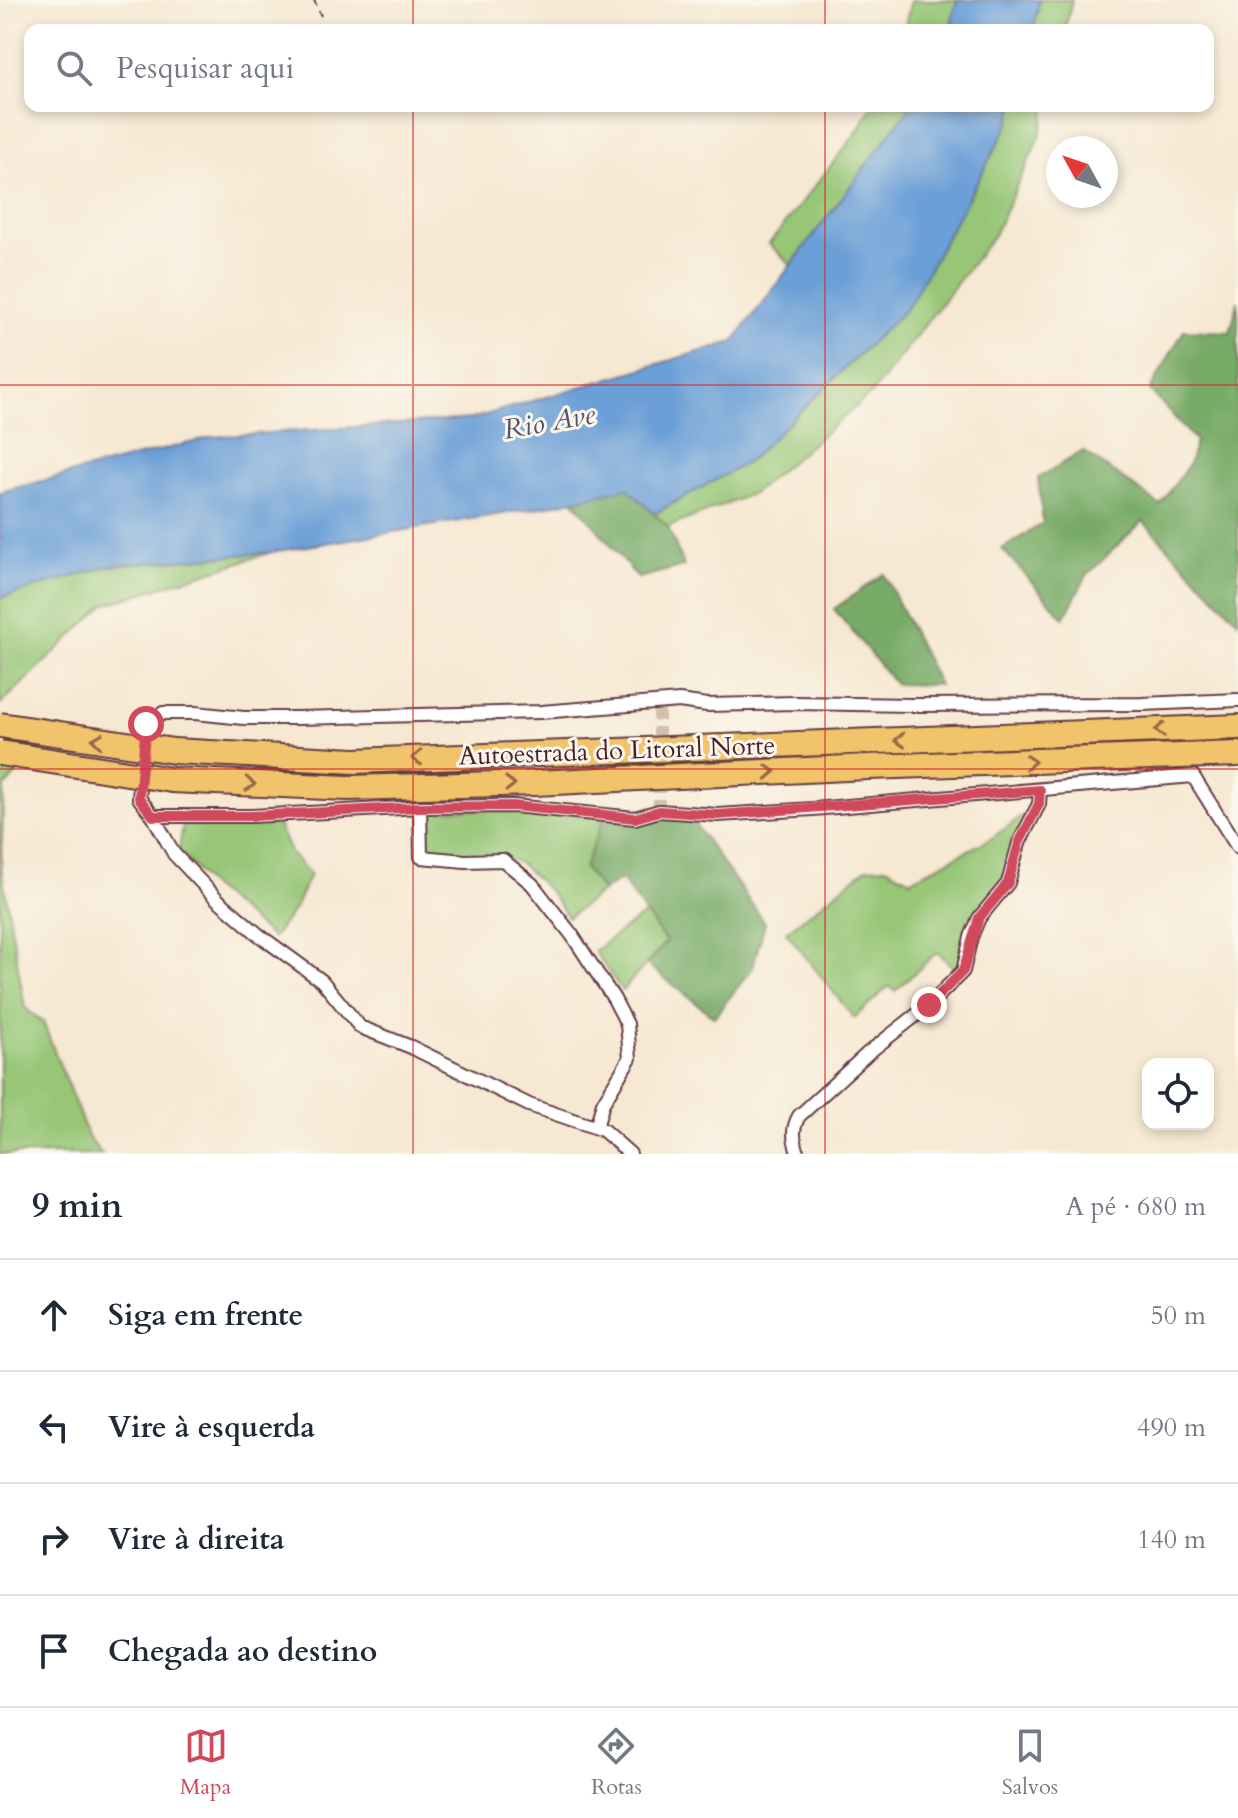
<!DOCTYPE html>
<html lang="pt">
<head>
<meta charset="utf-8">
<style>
  body { margin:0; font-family:Cardo,serif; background:#f2f2f3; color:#1f2937 }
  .controls { position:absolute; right:24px; bottom:24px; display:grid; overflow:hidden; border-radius:16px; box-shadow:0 4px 12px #0003 }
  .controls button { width:72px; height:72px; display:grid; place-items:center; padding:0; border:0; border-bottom:2px solid #e0e1e3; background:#fff; color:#1f2937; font:40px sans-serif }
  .compass { position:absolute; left:1046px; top:136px; width:72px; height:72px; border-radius:50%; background:#fff; box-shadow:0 4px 12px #0003; rotate:310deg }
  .stop { position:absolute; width:24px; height:24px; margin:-18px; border:6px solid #d1495b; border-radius:50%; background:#fff }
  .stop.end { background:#d1495b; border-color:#fff; box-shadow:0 2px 8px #0008 }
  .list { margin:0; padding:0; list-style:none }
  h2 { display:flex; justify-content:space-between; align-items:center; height:104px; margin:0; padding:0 32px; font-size:34px }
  h2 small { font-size:26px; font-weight:400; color:#747a83 }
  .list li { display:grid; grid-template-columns:52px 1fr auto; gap:24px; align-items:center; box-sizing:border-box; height:112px; padding:0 32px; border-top:2px solid #e0e1e3 }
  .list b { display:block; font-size:30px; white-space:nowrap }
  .list em { font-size:26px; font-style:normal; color:#747a83 }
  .icon { flex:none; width:44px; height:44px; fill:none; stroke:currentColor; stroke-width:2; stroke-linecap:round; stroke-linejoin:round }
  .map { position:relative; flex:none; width:1238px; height:1154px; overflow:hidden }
  .search { position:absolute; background:#fff; box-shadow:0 4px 12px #0003; left:24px; right:24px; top:24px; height:88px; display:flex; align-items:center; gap:20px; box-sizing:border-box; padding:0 28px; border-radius:16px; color:#747a83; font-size:30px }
  .sheet { height:552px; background:#fff }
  nav { display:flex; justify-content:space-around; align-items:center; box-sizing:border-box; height:112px; border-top:2px solid #e0e1e3; background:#fff; font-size:22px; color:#747a83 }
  nav a { display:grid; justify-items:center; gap:4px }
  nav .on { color:#d1495b }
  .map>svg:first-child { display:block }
  .green { fill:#96c676; stroke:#707250; stroke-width:2 }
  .forest { fill:#78ab67; stroke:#616549; stroke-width:2 }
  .water { fill:#6a9fd7; stroke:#5a5f81; stroke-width:2 }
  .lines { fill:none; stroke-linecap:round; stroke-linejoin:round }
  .street-tunnel { stroke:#d4c0b1; stroke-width:12; stroke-dasharray:12 6; stroke-linecap:butt }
  .street-casing { stroke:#643d44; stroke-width:16 }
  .highway-casing { stroke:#643d44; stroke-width:28 }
  .path { stroke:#643d44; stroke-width:2; stroke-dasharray:6 6; stroke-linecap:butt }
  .street { stroke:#fff; stroke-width:12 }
  .highway { stroke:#f1c36a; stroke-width:24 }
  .highway-bridge-casing { stroke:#643d44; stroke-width:28; stroke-linecap:butt }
  .highway-bridge { stroke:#f1c36a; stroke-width:24 }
  .oneway { stroke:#956947 }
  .route { stroke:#d1495b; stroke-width:10 }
  .grid { fill:none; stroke:#d62828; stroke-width:2; stroke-opacity:0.55 }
  .labels { text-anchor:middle; stroke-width:6; stroke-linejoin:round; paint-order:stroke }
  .street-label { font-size:26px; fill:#4a1f2b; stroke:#fbf7ec }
  .water-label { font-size:28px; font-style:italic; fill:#575270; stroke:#fbf7ec }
</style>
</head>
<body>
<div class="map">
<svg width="1238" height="1154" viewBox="0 0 1238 1154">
  <rect width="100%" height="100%" fill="#fbf7ec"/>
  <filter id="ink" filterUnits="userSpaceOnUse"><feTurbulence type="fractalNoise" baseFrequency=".0125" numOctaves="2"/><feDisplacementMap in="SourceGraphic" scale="16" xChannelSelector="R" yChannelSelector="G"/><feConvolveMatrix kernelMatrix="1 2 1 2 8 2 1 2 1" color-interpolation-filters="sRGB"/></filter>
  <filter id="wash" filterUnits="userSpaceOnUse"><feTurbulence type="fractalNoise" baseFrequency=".006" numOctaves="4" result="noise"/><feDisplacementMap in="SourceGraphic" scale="32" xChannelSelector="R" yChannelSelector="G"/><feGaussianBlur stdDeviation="1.8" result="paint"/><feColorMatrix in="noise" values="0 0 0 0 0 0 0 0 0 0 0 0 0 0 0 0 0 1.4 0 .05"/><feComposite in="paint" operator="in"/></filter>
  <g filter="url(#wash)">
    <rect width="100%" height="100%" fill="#f6e8d2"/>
    <!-- green -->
    <path class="green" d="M911,0H957L950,30H904Z
      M1040,0H1072L1065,30H1033Z
      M872,106H911L791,265L769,244L855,135Z
      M1014,106H1047L1040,136L994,235L872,393L754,493L668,527L654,514L748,462L908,307L1010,122Z
      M272,552L104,605L0,705V598L109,566Z
      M0,768L18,772L4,788L1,866L25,1008L43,1022L89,1139L102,1154H0Z
      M1033,808L1000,887L966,933L960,964L955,969L937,952L895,991L889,986L854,1018L786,932L867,868L886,867L911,880L992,838Z
      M506,809L604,818L584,868L603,891L568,917L550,892L521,864L503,855L463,858L431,854L424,844V816L429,810Z
      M277,822L290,853L310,874L296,906L273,938L208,884L179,850L183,825Z
      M646,913L666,942L622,991L594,951Z"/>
    <!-- forest -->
    <path class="forest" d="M1238,301V621L1143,521L1087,575L1064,618L1002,549L1043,523L1038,478L1083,451L1160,505L1189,464L1196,441L1150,390L1184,330L1230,332Z
      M628,488L668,527L684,566L638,578L573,500Z
      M884,574L939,685L895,684L834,609Z
      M657,816H689L765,923L752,969L714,1017L647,964L666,942L621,879L603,891L584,868L604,818L633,824Z"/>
    <!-- water -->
    <path class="water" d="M957,0H1040L1033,30H950Z
      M911,106H1014L1010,122L908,307L748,462L654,514L628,488L538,508L272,552L109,566L0,598V492L212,437L471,419L733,342Z"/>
  </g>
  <g filter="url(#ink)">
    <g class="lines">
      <!-- street-tunnel -->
      <path class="street-tunnel" d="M659,811V703"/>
      <!-- street casing -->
      <g class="street-casing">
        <path id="street" d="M420,807L421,857L465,861L503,860L532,884L572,935L614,999L627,1024L630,1058L603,1103L596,1128
          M153,816H252L420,807L513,806L635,818L659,811L718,815L813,809L1193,776L1238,848
          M630,1154L603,1130L529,1105L411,1047L360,1027L322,981L259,935L217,899L174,854L153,816L139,798L146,724L163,713H195L244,718H297L541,712L679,701L707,705L795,703L911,705L1142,704L1238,700
          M798,1154C794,1139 791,1130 799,1116L868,1053L929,1005L963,971L971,937L979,918L1008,883L1019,843L1039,804L1040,790"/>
      </g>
      <!-- highway casing -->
      <g class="highway-casing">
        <path id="highway" d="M174,751L355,761L1238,727
          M172,780L347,788L535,783L868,767L1238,754"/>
      </g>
      <!-- path -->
      <path class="path" d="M314,0L321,16"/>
      <!-- street -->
      <use href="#street" class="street"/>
      <!-- highway -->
      <use href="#highway" class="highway"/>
      <!-- highway-bridge casing -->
      <g class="highway-bridge-casing">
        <path id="highway-bridge" d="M0,725L174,751
          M0,753L172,780"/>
      </g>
      <!-- highway-bridge -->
      <use href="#highway-bridge" class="highway-bridge"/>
    </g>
    <!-- one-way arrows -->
    <defs><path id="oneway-chevron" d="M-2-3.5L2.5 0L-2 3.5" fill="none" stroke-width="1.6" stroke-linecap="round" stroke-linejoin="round" transform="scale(2)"/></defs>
    <g class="oneway">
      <use href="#oneway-chevron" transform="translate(1160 730) rotate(178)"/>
      <use href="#oneway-chevron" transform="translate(97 740) rotate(-172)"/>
      <use href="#oneway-chevron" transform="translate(900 740) rotate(178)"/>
      <use href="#oneway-chevron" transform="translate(417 758) rotate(178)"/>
      <use href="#oneway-chevron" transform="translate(1030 762) rotate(-2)"/>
      <use href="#oneway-chevron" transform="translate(770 772) rotate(-3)"/>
      <use href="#oneway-chevron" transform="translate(250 784) rotate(2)"/>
      <use href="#oneway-chevron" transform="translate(510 784) rotate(-1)"/>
    </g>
  </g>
  <g class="lines" filter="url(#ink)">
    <!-- route -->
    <path class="route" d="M146,724L139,798L153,816H252L420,807L513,806L635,818L659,811L718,815L1040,790L1039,804L1019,843L1008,883L979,918L963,971L929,1005"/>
  </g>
  <!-- grid -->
  <path class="grid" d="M413,0V30M825,0V30M413,106V1154M825,106V1154M0,385H1238M0,769H1238"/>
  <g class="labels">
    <!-- street labels -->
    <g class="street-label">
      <text transform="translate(617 750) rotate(-2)" y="9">Autoestrada do Litoral Norte</text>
    </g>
    <!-- water labels -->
    <g class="water-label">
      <text transform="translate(549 421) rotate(-10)" y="10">Rio Ave</text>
    </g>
  </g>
</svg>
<div class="controls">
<button><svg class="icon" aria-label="locate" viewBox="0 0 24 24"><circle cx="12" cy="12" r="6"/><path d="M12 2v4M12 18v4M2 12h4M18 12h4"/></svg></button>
</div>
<svg class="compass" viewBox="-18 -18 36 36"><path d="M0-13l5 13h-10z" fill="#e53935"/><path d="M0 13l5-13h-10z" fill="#747a83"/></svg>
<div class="stop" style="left:146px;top:724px"></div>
<div class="stop end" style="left:929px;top:1005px"></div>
<div class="search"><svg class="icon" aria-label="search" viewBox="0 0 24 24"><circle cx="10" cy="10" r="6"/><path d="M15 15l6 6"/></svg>Pesquisar aqui</div>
</div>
<section class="sheet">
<h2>9 min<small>A pé · 680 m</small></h2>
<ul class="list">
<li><svg class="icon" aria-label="ahead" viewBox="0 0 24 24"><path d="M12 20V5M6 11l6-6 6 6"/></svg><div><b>Siga em frente</b></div><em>50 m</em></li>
<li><svg class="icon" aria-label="left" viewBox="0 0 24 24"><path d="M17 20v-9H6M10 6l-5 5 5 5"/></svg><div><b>Vire à esquerda</b></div><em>490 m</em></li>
<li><svg class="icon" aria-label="right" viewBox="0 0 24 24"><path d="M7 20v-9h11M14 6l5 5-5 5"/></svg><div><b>Vire à direita</b></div><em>140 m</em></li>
<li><svg class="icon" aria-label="arrive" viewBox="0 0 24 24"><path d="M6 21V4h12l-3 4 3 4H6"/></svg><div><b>Chegada ao destino</b></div></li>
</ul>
</section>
<nav>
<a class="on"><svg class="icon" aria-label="map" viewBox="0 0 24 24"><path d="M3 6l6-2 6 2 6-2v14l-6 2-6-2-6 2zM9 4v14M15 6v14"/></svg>Mapa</a>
<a><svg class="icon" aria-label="directions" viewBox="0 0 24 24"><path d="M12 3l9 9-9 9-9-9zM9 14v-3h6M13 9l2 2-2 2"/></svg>Rotas</a>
<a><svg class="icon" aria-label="saved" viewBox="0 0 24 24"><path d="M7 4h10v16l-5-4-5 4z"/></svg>Salvos</a>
</nav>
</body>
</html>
